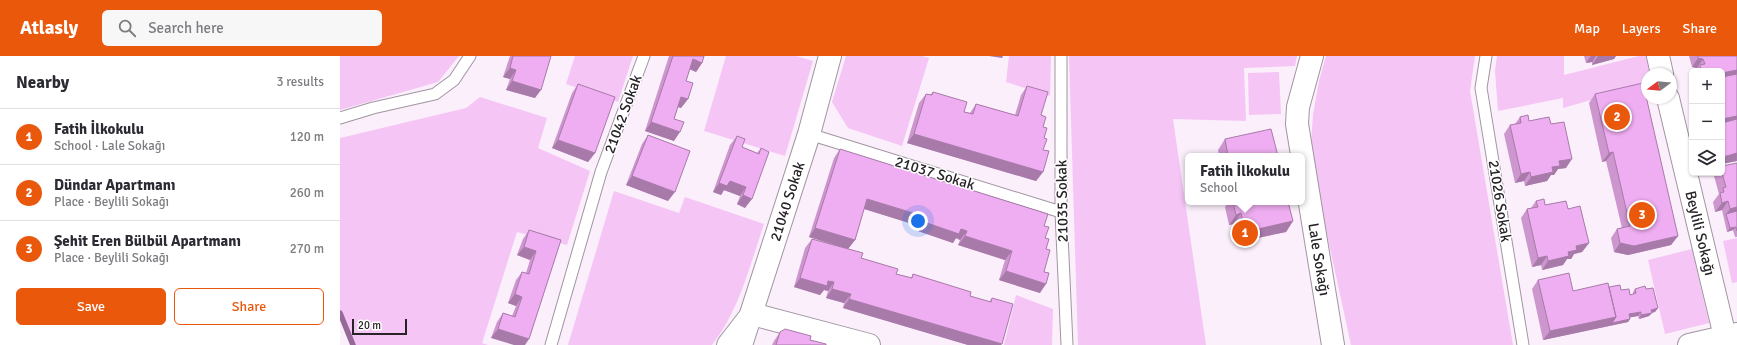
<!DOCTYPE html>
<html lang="en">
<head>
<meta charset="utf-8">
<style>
  body { margin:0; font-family:Signika,sans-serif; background:#f7f7f7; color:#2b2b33 }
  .controls { position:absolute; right:12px; top:12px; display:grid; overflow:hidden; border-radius:6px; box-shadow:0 1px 3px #0004 }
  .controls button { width:36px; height:36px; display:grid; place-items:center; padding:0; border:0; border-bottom:1px solid #e1e1e2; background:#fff; color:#2b2b33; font:20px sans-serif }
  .compass { position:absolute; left:1301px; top:12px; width:36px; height:36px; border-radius:50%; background:#fff; box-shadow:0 1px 3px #0004; rotate:254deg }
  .scale { position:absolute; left:12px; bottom:10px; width:55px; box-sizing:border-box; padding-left:4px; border:2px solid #272327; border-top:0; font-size:11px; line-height:14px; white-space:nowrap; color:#272327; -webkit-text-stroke:3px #fff; paint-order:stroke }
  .you { position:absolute; left:578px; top:165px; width:14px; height:14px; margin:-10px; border:3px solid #fff; border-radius:50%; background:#1a73e8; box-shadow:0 0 0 6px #1a73e833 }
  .badge { display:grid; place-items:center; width:26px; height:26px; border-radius:50%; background:#ea580c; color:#fff; font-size:13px; font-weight:700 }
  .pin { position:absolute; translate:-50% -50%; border:2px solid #fff; box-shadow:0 1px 4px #0006 }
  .popup { position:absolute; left:845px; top:97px; width:120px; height:52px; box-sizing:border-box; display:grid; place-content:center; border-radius:6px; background:#fff; filter:drop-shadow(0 1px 3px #0005); font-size:13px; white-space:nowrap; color:#7c7c81 }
  .popup b { font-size:15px; color:#2b2b33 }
  .popup::after { content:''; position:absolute; left:50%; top:100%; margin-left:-8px; border:8px solid transparent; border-top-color:#fff }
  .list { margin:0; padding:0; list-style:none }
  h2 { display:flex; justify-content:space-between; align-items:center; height:52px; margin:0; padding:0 16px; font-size:17px }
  h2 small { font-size:13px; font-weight:400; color:#7c7c81 }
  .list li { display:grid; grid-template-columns:26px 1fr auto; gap:12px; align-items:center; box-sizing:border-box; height:56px; padding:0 16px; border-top:1px solid #e1e1e2 }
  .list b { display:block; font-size:15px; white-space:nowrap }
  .list p { margin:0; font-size:13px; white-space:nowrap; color:#7c7c81 }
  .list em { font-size:13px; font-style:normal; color:#7c7c81 }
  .actions { display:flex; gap:8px; padding:12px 16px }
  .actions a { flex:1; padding:9px 0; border:1px solid #ea580c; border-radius:6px; text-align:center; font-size:14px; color:#ea580c }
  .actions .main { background:#ea580c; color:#fff }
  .icon { flex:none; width:22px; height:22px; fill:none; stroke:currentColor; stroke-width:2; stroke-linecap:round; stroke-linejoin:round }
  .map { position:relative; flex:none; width:1397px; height:289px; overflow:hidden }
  header { display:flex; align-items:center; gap:24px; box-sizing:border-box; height:56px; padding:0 20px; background:#ea580c; color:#fff }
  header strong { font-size:19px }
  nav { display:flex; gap:22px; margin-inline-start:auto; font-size:14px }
  .search { width:280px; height:36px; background:#f7f7f7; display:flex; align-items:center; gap:10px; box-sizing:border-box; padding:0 14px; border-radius:6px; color:#7c7c81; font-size:15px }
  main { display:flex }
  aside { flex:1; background:#fff }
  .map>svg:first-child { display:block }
  .green { fill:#f5c5f6 }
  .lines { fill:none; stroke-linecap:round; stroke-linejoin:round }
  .stream { stroke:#966997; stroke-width:5.5 }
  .service-casing { stroke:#a095a0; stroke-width:13 }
  .minor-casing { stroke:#a095a0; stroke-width:24 }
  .tertiary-casing { stroke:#a095a0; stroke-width:24 }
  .service { stroke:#fff; stroke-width:11 }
  .minor { stroke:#fff; stroke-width:22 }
  .tertiary { stroke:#fff; stroke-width:22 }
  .wall { fill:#ce96cf }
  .shaded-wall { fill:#a77aa9 }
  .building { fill:#efaef1; stroke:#a77aa9 }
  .labels { text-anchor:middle; stroke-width:3; stroke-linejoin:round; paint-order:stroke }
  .street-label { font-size:15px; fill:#272327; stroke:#fff }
</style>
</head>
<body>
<header>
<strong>Atlasly</strong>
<div class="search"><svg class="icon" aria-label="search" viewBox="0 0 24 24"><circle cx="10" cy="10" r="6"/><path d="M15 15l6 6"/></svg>Search here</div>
<nav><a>Map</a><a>Layers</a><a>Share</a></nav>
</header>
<main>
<aside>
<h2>Nearby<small>3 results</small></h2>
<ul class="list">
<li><span class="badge">1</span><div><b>Fatih İlkokulu</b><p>School · Lale Sokağı</p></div><em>120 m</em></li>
<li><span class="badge">2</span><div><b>Dündar Apartmanı</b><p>Place · Beylili Sokağı</p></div><em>260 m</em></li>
<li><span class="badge">3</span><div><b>Şehit Eren Bülbül Apartmanı</b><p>Place · Beylili Sokağı</p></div><em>270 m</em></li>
</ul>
<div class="actions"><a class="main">Save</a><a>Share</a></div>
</aside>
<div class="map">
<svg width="1397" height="289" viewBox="0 0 1397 289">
  <rect width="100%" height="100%" fill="#fbeffb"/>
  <!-- green -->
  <path class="green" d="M0,0H119L98,26L0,54Z
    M235,0H293L278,46L226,28Z
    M386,0H456L473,5L445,100L364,75Z
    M506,0H582L589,2L562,90L508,72L492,46Z
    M669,0H711L710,40L666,26Z
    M729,0H957L955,10L904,12L906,65L833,63L866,289H738Z
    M986,0H1135L1130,35L1173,289H1011L970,100L973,59L979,25Z
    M1157,0H1224V19L1299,0H1306L1311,18H1307V28L1223,52V42L1158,55L1155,15Z
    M939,16L941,58L909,59L908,17Z
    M140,41L207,62L198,92L250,115L227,189L177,176L142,287L148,289H12L0,262V82L126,52Z
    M274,135L339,157L345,141L424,168C410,209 399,255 372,289H228Z
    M1397,182V226L1392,227L1383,185Z
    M1352,193L1369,267L1325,278L1308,204Z
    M676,239L713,253L712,289H664Z"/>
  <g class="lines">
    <!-- stream -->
    <path class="stream" d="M0,257L13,289"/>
    <!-- service casing -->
    <g class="service-casing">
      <path id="service" d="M721,0V156L727,289
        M1146,0L1141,32L1183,289
        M0,62L33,52L95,38L114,24L130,0
        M469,78L721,156
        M211,289L261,116L304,0"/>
    </g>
    <!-- minor casing -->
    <g class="minor-casing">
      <g id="minor">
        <path id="s1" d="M972,0L958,51L957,68L993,289"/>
        <path d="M388,289L412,258L529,289"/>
        <path d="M1349,289L1397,278"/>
      </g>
    </g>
    <!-- tertiary casing -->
    <g class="tertiary-casing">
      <g id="tertiary">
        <path d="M1318,0L1322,18"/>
        <path id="s2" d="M1328,42L1387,289"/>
        <path id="s3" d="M401,289L469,78L490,0"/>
      </g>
    </g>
    <!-- service -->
    <use href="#service" class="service"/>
    <!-- minor -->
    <use href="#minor" class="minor"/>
    <!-- tertiary -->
    <use href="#tertiary" class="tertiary"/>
  </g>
  <!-- wall -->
  <path class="wall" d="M170,0H211L195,42L166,34L170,23L163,21Z
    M329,0H364L362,7L356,16L350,13L346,25L348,43L341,52L338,51L334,63V85L305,75Z
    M1244,0H1276L1274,3L1252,9V6L1246,7Z
    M1349,0H1397V105L1382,108V15H1355L1357,12L1352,11Z
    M238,28L255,97L248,106L212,92L232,37Z
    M687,30L701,59L703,71V116L696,125L567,87L579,47L586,38L590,39L593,36L624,56L630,57L636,48L675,59L681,39Z
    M1255,38L1338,180L1331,189L1288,199L1274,196L1271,182L1277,173L1282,172L1266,105L1262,106L1249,47Z
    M1180,61L1189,65L1211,68L1226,112L1218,113L1214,119H1211L1207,125L1185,130L1184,125L1175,127L1164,78L1170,69L1175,68Z
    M308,79L328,145L286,129L302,88Z
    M397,80L402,91L417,97L421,92L405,152L397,148L400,140L384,134L381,139L373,136L390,89Z
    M885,83L938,100H879L878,94Z
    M500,93L704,170L706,193L704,216L700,237L659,224L665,204L618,189L620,184L616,182L613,187L578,175L579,170L524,153L515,184L508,193L469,181L494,102Z
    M1397,107V181H1395L1393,174L1387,176L1382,154L1375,156L1373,146L1379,138L1374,120L1376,117H1382Z
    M1196,145L1205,149L1228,153L1249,187L1242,196L1234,198L1231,203H1227L1223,209L1202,214L1201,209L1192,211L1181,162L1187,153L1191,152Z
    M888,146H948L953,165L946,176L898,186L894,168L889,169L885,151Z
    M189,174L221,184L189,283L151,282L157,266L163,257L172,260L176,250L168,247L176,224L182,216L186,217L190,204L177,199L183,183Z
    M472,183L521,202L556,218L571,222L573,218L630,240L649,246L652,242L661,289H628L503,252L504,247L486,242L488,235L484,234L480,239L454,231L465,192Z
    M1198,224L1233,235L1281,234L1290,239L1293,238V236L1295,233H1306L1318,252L1315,256L1312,257L1309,260L1299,263L1298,260L1290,261V263L1288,266L1203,284L1192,233Z
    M440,276L470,284L486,289H432L434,285Z"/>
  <!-- shaded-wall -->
  <path class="shaded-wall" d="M649,0H663L662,2Z
    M1251,0H1256L1252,6L1246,7Z
    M1258,0H1276L1274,3L1252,9Z
    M1358,2L1363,3L1357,12L1352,11Z
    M353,3L362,7L356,16L347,12Z
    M170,12L176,14L170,23L163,21Z
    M1397,14V17L1394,22L1382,25V17Z
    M172,25L201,34L195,42L166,34Z
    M341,41L348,43L341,52L335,50Z
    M1397,60V68L1382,71V63Z
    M311,66L340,76L334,85L305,75Z
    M574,78L703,116L696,125L567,87Z
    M218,84L255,97L248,106L212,92Z
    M1273,96L1266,105L1262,106L1269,97Z
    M1397,97V105L1382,108V102L1383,101Z
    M1232,103L1226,112L1218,113L1214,119H1211L1207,125L1185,130L1191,121L1219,105Z
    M1190,116L1184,125L1175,127L1181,118Z
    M292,120L335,136L328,145L286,129Z
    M390,125L406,131L400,140L384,134L381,139L373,136L379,127Z
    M403,139L412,143L405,152L397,148Z
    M527,143L586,161L579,170L521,152Z
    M1388,145L1382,154L1375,156L1382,147Z
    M1397,151V158H1386L1390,153Z
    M901,157L894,168L889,169L896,159Z
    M953,165L946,176L898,186L905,176Z
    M584,166L621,173L627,175L620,184L616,182L613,187L578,175Z
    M1396,171L1393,174L1387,176L1390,172Z
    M475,172L515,184L508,193L469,181Z
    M625,180L672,195L665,204L618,189Z
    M1338,180L1331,189L1288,199L1274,196L1280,187Z
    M1249,187L1242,196L1234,198L1231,203H1227L1223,209L1202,214L1208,205L1228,196L1236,190Z
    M184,191L196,195L190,204L177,199Z
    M1207,200L1201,209L1192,211L1198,202Z
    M666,215L706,228L700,237L659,224Z
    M460,222L488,225L494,226L488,235L484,234L480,239L454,231Z
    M492,233L511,238L504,247L486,242Z
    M175,238L182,241L176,250L168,247Z
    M509,243L662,288L661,289H628L503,252Z
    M1318,252L1315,256L1309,257L1311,254Z
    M1301,256L1298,260L1287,262L1289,258Z
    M1312,257L1309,260L1299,263L1301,259Z
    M1276,261L1290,263L1288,266L1203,284L1210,275Z
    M158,273L189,283L185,289H174L151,282Z"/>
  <!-- building -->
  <path class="building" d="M173,0H211L201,34L172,25L176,14L170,12Z
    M333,0H364L362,7L353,3L346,25L353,27L348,43L341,41L334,63L344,66L340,76L311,66Z
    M1358,0H1397V14L1382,17V15H1361L1360,9L1365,8L1363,3L1358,2Z
    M1397,18V60L1382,63V21Z
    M1303,27L1338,180L1294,190L1280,187L1277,173L1290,170L1273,96L1269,97L1255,38Z
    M238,28L275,41L255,97L218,84Z
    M687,30L708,36L701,59L706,61L703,71L707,72L704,82L707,83L703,94L709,95L703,116L574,78L586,38L592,39L593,36L627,46L624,56L633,58L636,48L678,60Z
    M1188,59L1189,65L1209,61L1211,68L1224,66L1232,103L1219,105L1220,110L1212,111L1213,116L1191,121L1190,116L1181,118L1170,69L1181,67L1180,61Z
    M1397,63V97L1383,101L1382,98V67Z
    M931,73L938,100H888L885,83Z
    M308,79L350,95L335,136L292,120Z
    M397,80L405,83L402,91L419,98L421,92L429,96L412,143L403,139L406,131L390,125L387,130L379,127Z
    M500,93L708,158L704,170L709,171L705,182L709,183L706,193L710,194L704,216L709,217L706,228L666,215L672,195L625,180L627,175L621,173L619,178L584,166L586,161L527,143L515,184L475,172Z
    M1397,107V151L1390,153L1388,145L1382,147L1380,137L1384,136L1383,132L1386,131L1382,117V110Z
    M1204,143L1205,149L1226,145L1228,153L1240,150L1249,187L1236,190L1237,194L1228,196L1229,200L1208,205L1207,200L1198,202L1187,153L1198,151L1196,145Z
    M893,146H948L953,165L905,176L901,157L896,159Z
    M1397,155V175L1396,171L1390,172L1386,158Z
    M189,174L221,184L189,283L158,273L163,257L175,261L182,241L175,238L182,216L189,218L196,195L184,191Z
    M472,183L523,197L521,202L558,213L556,218L572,222L573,218L631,236L630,240L651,246L652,242L673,248L662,288L509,243L511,238L492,233L494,226L488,225L487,230L460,222Z
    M1229,217L1233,235L1268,227L1276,261L1210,275L1198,224Z
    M1280,229L1281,234L1289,233L1290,239L1296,237L1295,233L1305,230L1306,233L1313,232L1318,252L1311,254L1312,257L1301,259V256L1289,258L1290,263L1272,267L1276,261L1269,231Z
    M445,273L471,280L470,284L486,288V289H436L440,276Z"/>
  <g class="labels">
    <!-- street labels -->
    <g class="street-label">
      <text transform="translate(283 58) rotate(-70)" y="5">21042 Sokak</text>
      <text transform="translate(595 117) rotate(17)" y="5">21037 Sokak</text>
      <text dy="5" stroke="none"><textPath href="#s3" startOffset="151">21040 Sokak</textPath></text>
      <text transform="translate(722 145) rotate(-91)" y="5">21035 Sokak</text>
      <text transform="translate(1160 145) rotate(81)" y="5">21026 Sokak</text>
      <text dy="5" stroke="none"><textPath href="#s2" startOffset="139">Beylili Sokağı</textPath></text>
      <text dy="5" stroke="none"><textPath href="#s1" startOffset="207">Lale Sokağı</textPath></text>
    </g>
  </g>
</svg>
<div class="controls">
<button>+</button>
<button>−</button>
<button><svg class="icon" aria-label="layers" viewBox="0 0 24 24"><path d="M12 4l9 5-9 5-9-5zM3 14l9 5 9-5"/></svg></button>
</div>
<svg class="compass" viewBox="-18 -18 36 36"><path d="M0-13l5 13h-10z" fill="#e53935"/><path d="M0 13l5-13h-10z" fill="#7c7c81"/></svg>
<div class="scale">20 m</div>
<div class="you"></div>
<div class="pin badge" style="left:905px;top:177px">1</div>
<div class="popup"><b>Fatih İlkokulu</b>School</div>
<div class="pin badge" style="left:1277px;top:61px">2</div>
<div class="pin badge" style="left:1302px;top:159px">3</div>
</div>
</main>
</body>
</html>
